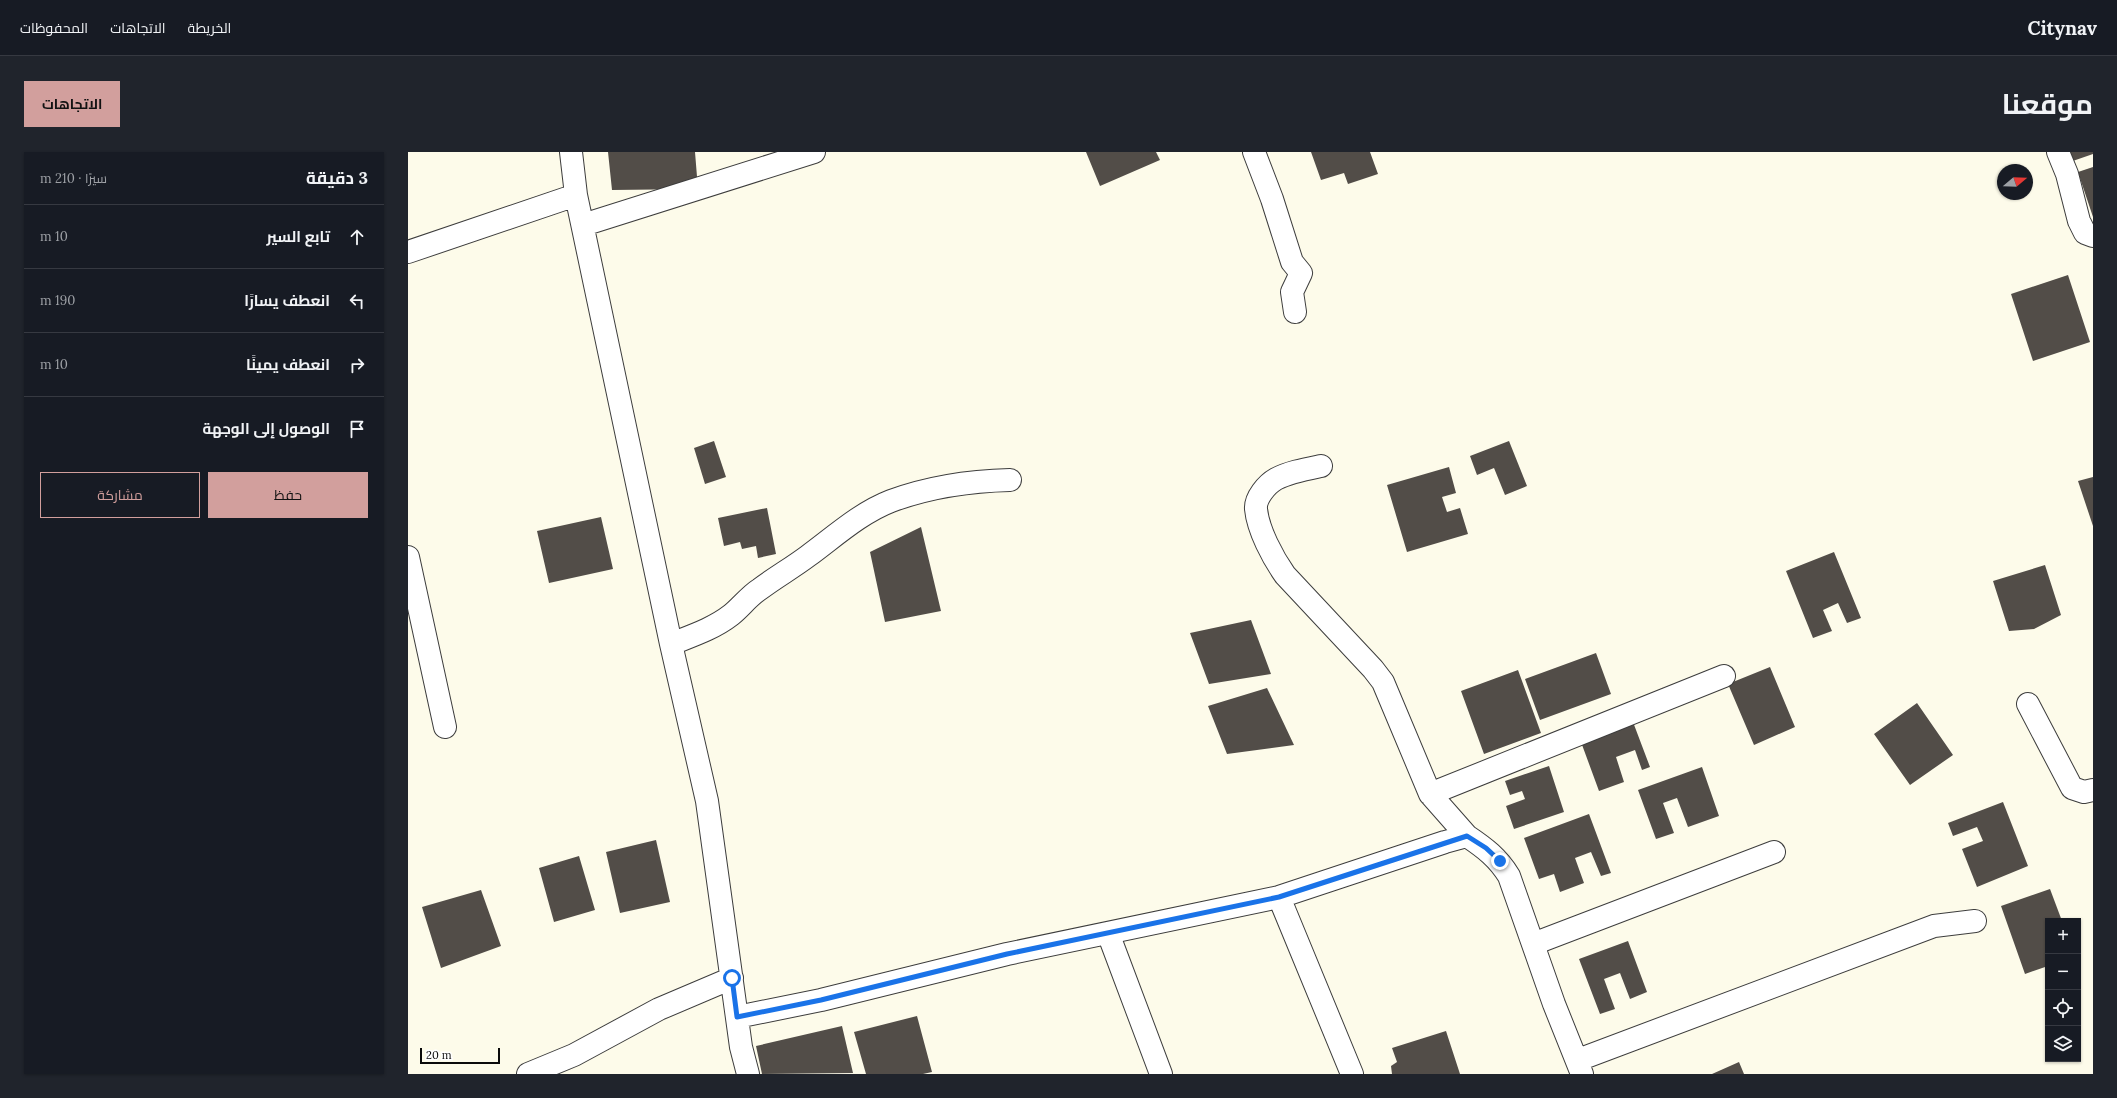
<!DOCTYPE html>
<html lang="ar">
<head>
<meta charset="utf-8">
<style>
  body { margin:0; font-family:Lora,Cairo,serif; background:#20242c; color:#f1f3f6; direction:rtl }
  .controls { position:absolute; right:12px; bottom:12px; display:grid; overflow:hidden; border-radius:0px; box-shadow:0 1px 3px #0004 }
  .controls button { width:36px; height:36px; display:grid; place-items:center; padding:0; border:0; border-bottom:1px solid #363941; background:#171b24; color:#f1f3f6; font:20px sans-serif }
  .compass { position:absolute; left:1589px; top:12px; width:36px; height:36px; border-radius:50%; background:#171b24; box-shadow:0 1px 3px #0004; rotate:71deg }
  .scale { position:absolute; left:12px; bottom:10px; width:80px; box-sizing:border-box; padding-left:4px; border:2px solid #0a0a0a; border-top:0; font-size:11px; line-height:14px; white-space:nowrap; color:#0a0a0a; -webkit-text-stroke:3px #fff; paint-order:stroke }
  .stop { position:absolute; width:12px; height:12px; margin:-9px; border:3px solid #1a73e8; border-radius:50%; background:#fff }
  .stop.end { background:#1a73e8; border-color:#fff; box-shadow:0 1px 4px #0008 }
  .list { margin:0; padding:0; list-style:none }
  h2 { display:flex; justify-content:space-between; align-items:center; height:52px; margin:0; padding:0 16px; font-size:17px }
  h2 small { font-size:13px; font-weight:400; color:#9ea1a6 }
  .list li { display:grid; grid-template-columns:26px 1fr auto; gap:12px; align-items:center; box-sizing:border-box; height:64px; padding:0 16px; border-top:1px solid #363941 }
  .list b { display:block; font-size:15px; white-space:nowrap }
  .list em { font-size:13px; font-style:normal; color:#9ea1a6 }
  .actions { display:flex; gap:8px; padding:12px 16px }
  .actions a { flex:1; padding:9px 0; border:1px solid #d29f9d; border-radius:0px; text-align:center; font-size:14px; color:#d29f9d }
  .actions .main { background:#d29f9d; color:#111 }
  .icon { flex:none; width:22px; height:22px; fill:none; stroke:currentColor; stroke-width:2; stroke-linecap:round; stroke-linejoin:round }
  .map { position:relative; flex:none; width:1685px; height:922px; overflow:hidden; direction:ltr; border-radius:0px }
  header { display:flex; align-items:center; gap:24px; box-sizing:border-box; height:56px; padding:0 20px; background:#171b24; border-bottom:1px solid #363941 }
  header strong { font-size:19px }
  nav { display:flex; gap:22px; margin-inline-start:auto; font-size:14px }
  .intro { display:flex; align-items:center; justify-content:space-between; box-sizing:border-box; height:96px; padding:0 24px }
  h1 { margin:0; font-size:28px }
  .button { padding:10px 18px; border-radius:0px; background:#d29f9d; color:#111; font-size:14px; font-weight:700 }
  main { display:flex; gap:24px; padding:0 24px }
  aside { flex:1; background:#171b24; border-radius:0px; box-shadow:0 1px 3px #0004 }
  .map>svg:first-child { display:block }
  .building { fill:#524d48 }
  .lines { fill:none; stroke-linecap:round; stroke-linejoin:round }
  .minor-casing { stroke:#3d3d3d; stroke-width:24 }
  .minor { stroke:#fff; stroke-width:22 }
  .route { stroke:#1a73e8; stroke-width:5 }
</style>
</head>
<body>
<header>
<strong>Citynav</strong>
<nav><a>الخريطة</a><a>الاتجاهات</a><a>المحفوظات</a></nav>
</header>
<div class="intro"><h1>موقعنا</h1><a class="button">الاتجاهات</a></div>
<main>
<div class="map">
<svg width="1685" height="922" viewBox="0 0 1685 922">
  <rect width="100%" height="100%" fill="#fdfbea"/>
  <!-- building -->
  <path class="building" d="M200,0H287L290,37L204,38Z
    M678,0H748L752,8L692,34Z
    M903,0H962L970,22L940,32L936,21L913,28Z
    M1655,0H1685V2L1659,11Z
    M1685,15V65L1670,20Z
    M1660,123L1682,190L1625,209L1603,142Z
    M306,289L318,325L297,332L286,296Z
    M1101,289L1119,334L1097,343L1086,316L1069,323L1062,304Z
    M1041,315L1048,341L1034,345L1039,360L1052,356L1060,382L999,400L979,333Z
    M1685,325V374L1670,329Z
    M359,356L368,402L350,406L348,394L334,397L332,390L316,394L310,366Z
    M193,365L205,417L141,431L129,379Z
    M513,375L533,459L477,470L462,400Z
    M1426,400L1453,466L1439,471L1430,451L1415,458L1424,479L1405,486L1378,419Z
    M1637,413L1653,463L1626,477L1601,479L1585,429Z
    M843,468L863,522L801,532L782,481Z
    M1188,501L1203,542L1132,568L1117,527Z
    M1362,515L1387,575L1346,593L1320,532Z
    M1110,518L1133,581L1076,602L1053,539Z
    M859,536L886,593L819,602L800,554Z
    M1509,551L1545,603L1502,633L1466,582Z
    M1225,570L1242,615L1234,618L1227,598L1208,605L1216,630L1191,639L1173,590Z
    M1141,614L1156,660L1106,677L1098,654L1117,647L1114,639L1102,643L1097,629Z
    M1294,615L1311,664L1280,675L1269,646L1255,651L1266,681L1248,687L1230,638Z
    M1595,650L1620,714L1569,735L1554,697L1575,689L1569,675L1545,684L1540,671Z
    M1181,662L1203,721L1193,724L1183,700L1167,706L1176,731L1152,740L1146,722L1131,727L1116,686Z
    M248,688L262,750L212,761L198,700Z
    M171,704L187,758L146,770L131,716Z
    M1642,737L1654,769H1640V814L1617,822L1593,754Z
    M73,738L93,794L33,816L14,755Z
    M1220,789L1239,840L1222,847L1212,821L1196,827L1207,857L1192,862L1171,807Z
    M509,864L524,920L515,922H458L446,880Z
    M434,874L445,921L354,922L348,894Z
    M1038,879L1052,922H984L983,914L989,910L984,896Z
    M1331,910L1336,922H1304Z"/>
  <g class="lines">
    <!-- minor casing -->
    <g class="minor-casing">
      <path id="minor" d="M163,0L168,43L263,492L299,649L333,895L340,922
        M846,0L864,47L884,110L893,121L884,140L887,160
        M1650,0L1659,22L1671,69L1677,81L1685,84
        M175,73L406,0
        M0,100L168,43
        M913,314C898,317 881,320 868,327C859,332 847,346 848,357C850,378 865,406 877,423L965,517L975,530L1022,642L1059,684
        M0,405L37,575
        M263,492C283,484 305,477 323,463C333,455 341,444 352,437C368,425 384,416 400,404C426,385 452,361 483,349C521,335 561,329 602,328
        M1620,552L1664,636L1676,640L1685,638
        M1022,642L1316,524
        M871,745L944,922
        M700,781L753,922
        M1125,792L1366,700
        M329,865L413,848L599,802L871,745L1037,690L1059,684C1077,696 1090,706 1101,724L1146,852L1174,922
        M1170,908L1526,774L1567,769
        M120,922L166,903L251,857L324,826"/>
    </g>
    <!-- minor -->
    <use href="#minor" class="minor"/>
  </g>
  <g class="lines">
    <!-- route -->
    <path class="route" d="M324,826L329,865L413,848L599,802L871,745L1059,684L1078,696L1092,709"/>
  </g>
</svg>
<div class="controls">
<button>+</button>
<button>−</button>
<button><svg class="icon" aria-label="locate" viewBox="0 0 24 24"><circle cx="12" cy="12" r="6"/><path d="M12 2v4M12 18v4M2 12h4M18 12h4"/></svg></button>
<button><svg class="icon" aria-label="layers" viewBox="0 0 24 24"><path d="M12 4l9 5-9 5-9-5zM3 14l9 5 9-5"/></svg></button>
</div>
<svg class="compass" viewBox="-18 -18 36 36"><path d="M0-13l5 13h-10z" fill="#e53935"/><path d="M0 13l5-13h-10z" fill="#9ea1a6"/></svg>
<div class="scale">20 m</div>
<div class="stop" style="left:324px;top:826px"></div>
<div class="stop end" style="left:1092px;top:709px"></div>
</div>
<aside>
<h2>3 دقيقة<small>سيرًا · 210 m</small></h2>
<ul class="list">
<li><svg class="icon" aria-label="ahead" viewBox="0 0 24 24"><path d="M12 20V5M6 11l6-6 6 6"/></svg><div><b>تابع السير</b></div><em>10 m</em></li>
<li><svg class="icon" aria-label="left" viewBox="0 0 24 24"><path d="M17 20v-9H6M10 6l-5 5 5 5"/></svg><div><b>انعطف يسارًا</b></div><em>190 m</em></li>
<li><svg class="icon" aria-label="right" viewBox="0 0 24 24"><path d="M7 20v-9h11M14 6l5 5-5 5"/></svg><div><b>انعطف يمينًا</b></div><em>10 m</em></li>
<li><svg class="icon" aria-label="arrive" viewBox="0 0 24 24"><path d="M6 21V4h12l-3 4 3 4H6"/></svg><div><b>الوصول إلى الوجهة</b></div></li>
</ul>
<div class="actions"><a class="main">حفظ</a><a>مشاركة</a></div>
</aside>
</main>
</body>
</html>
